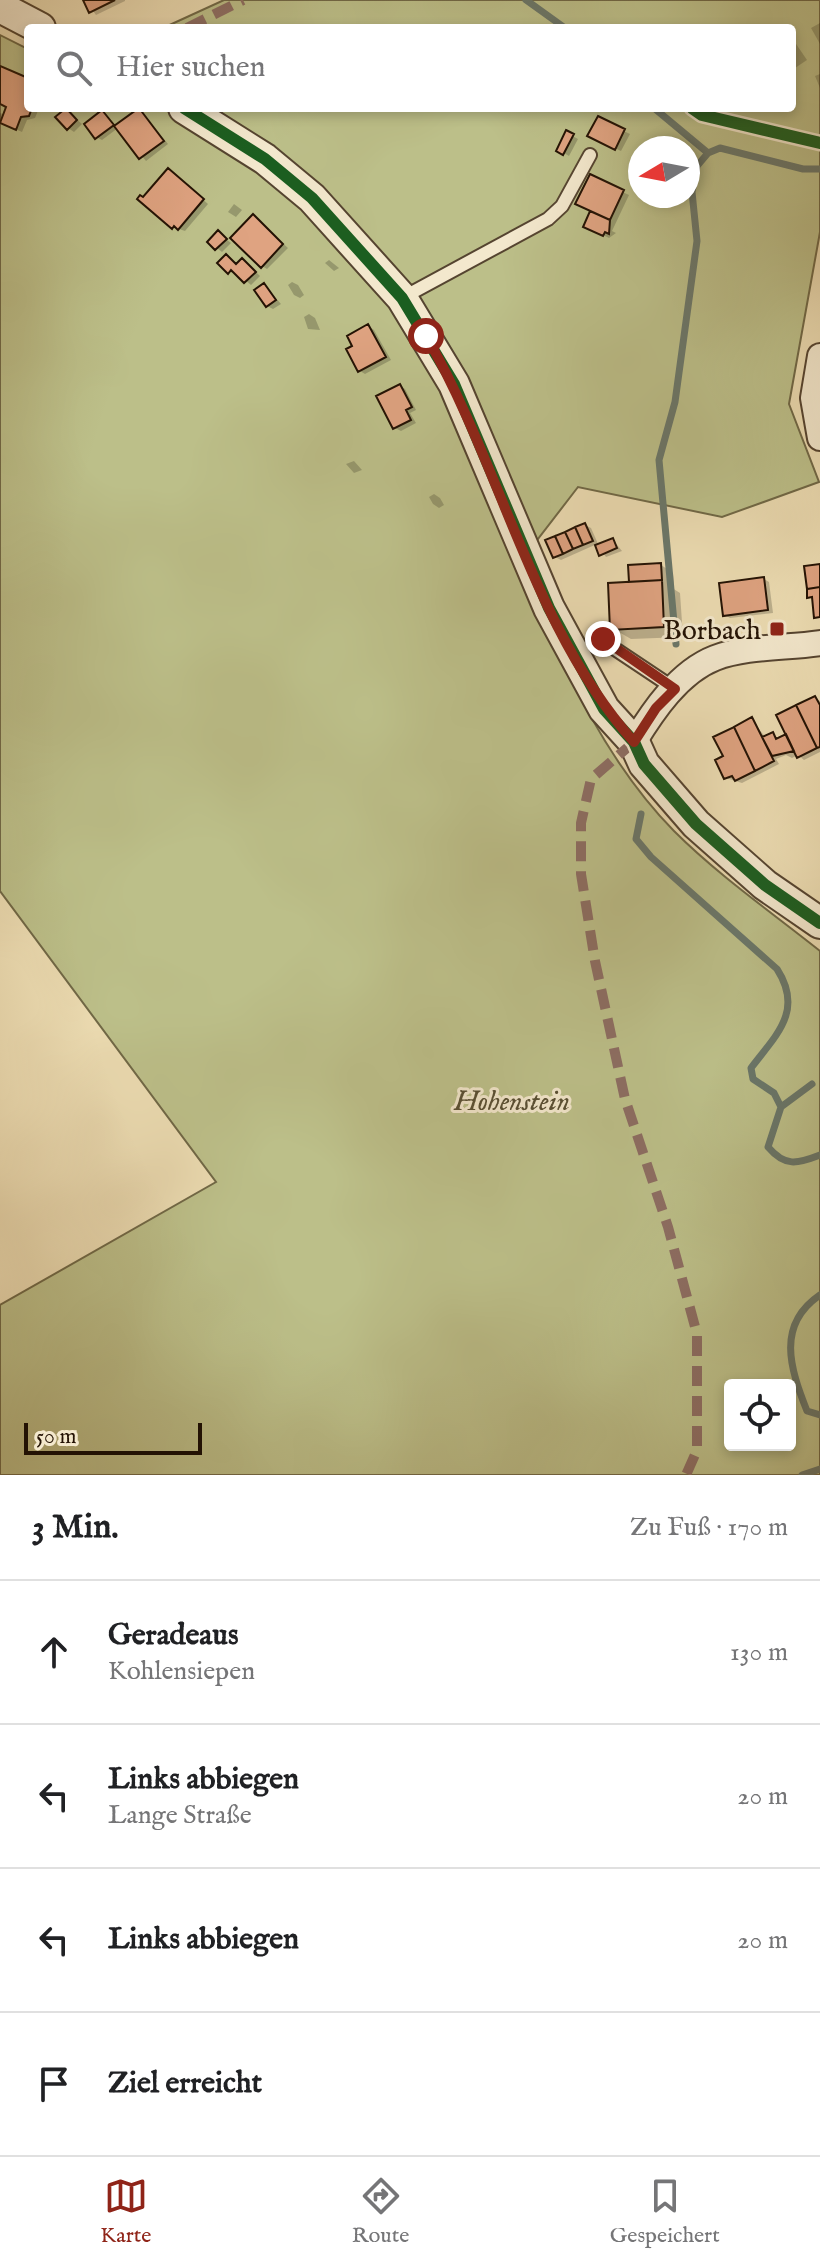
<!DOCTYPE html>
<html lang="de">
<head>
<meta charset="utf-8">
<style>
  body { margin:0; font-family:"IM FELL English",serif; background:#f2f2f2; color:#202124 }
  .controls { position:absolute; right:24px; bottom:24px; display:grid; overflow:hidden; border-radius:8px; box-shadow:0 4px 12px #0003 }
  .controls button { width:72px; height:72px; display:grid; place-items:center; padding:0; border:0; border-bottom:2px solid #e0e0e0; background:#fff; color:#202124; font:40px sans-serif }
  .compass { position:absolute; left:628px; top:136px; width:72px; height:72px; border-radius:50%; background:#fff; box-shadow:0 4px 12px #0003; rotate:260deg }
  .scale { position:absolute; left:24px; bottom:20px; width:178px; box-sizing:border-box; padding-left:8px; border:4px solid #231204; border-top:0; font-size:22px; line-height:28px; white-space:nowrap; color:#231204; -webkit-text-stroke:6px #f3e8cd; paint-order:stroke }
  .stop { position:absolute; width:24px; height:24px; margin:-18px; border:6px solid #8f2418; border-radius:50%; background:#fff }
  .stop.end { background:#8f2418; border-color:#fff; box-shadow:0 2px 8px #0008 }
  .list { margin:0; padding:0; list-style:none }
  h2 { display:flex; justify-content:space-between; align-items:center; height:104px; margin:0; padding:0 32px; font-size:34px }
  h2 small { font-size:26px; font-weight:400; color:#757577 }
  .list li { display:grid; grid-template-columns:52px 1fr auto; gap:24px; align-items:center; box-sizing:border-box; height:144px; padding:0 32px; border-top:2px solid #e0e0e0 }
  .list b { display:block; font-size:30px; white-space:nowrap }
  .list p { margin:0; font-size:26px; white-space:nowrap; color:#757577 }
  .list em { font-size:26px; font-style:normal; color:#757577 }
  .icon { flex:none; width:44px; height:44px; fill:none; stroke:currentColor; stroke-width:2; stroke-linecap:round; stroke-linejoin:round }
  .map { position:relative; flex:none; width:820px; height:1475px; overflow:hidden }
  .search { position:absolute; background:#fff; box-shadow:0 4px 12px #0003; left:24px; right:24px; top:24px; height:88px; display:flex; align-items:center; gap:20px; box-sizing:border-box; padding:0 28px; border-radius:8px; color:#757577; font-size:30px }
  .sheet { height:680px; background:#fff }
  nav { display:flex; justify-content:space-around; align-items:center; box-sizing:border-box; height:112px; border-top:2px solid #e0e0e0; background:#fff; font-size:22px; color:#757577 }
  nav a { display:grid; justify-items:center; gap:4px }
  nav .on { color:#8f2418 }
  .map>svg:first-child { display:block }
  .green { fill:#bcbf89; stroke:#706846; stroke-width:2; fill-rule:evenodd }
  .shadow { fill:#0003 }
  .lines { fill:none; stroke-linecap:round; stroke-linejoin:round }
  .stream { stroke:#6a776a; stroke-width:7 }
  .building { fill:#dfa381; stroke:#231204; stroke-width:2 }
  .service-casing { stroke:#554430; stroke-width:16 }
  .minor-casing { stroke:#554430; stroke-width:28 }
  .tertiary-casing { stroke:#554430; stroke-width:34 }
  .service { stroke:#f3e8cd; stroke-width:12 }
  .minor { stroke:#f3e8cd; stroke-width:24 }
  .tertiary { stroke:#f3e8cd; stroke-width:30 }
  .quiet { stroke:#8d6e63; stroke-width:10; stroke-dasharray:20 10; stroke-linecap:butt }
  .cycleway-casing { stroke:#f3e8cd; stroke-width:17 }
  .cycleway { stroke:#1b5e20; stroke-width:12 }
  .route { stroke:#8f2418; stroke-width:10 }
  .poi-dot { fill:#8f2418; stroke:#f3e8cd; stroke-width:3 }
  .labels { text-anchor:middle; stroke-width:6; stroke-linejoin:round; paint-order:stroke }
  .poi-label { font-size:28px; fill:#231204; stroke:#f3e8cd; text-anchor:end }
  .park-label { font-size:28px; font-style:italic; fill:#594f33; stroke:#f3e8cd }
</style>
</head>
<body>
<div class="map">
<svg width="820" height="1475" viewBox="0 0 820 1475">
  <rect width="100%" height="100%" fill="#ecdcb2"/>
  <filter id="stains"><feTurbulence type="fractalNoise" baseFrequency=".0025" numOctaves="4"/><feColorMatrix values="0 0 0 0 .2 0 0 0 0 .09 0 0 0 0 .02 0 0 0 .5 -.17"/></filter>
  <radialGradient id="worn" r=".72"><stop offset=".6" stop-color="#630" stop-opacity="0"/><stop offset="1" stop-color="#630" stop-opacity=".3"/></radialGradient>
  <!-- green -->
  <path class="green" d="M224,0H820V232L789,404L819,482L722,517L578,487L518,565C560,658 601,757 674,831C718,875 771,912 820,951V1475H0V1305L216,1182L0,891V35L28,49V108H792V28H163ZM640,148H688V196H640ZM730,1385H790V1445H730Z"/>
  <!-- shadow -->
  <path class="shadow" d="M85,0H125V1L96,15Z
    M820,23V44L811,28Z
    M792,38L807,60L795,68L792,66Z
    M0,70L28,80V108H39L35,118L27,120L22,132L0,122V113L5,115L8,107L0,103Z
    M820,74V88L815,76Z
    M139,109L168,144L146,161L118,128L102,140L96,137L102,112L116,126Z
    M66,110L82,124L74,132L68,128Z
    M598,119L630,134L621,151L590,136Z
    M567,133L578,139L569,156L559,150Z
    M174,174L208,204L185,231L173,227L144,199Z
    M591,177L629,195L612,231L616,233L609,238L585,226L593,210Z
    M234,204L242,210L236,217L228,212Z
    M254,217L288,248L267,269L262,266Z
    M218,233L231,243L222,252L217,248Z
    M226,256L238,265L242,260L248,264L260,276L251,285L237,273L229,272Z
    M329,260L339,268L334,271L325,263Z
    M292,282L298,285L304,295L300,298L294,295L288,285Z
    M264,285L281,304L273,309L267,306Z
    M309,314L315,318L320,330L308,329L304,317Z
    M368,326L374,330L391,360L365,374L360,371Z
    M400,386L405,389L416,410L410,413L416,423L401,431L395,428Z
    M354,461L362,470L354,473L346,464Z
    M434,494L440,498L444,505L439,508L433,504L429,497Z
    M585,525L591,528L599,546L613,540L622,551L606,557L597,544L561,560L555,557Z
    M661,565L673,573L674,586H669L680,593L683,637L631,639L612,628Z
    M764,579L769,582L773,613L730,618L725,615Z
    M815,698L820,701V752L804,760L798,755L792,758L786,755L776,759L779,764L742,783L726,778L725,757L752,720L766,738L773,734L779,740L788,735Z"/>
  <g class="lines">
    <!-- stream -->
    <path class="stream" d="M526,0L565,28
      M654,108L708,153
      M676,644L659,460L675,402L697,241L692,192L697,166L708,153L720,148L803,169H820
      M641,814L636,839L651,857L777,969C804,1011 776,1035 751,1068L753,1079L774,1093L781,1107L768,1147C785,1167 797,1164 820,1155
      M781,1107L812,1084
      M820,1295C776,1325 790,1368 807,1411L820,1415
      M802,1475L820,1469"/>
  </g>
  <!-- building -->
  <path class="building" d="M83,0H115L89,13Z
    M0,66L28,78V108H32L29,116L21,117L16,130L0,123L6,107L0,104Z
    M66,108L77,120L67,130L55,117Z
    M139,108L164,141L139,159L114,126Z
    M102,110L114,125L95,139L84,124Z
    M598,116L625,129L615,150L587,136Z
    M566,130L574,134L563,155L556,151Z
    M168,168L204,199L178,230L174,226L172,229L137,199L140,195L143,197Z
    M590,174L624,190L610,220L575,204Z
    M590,211L610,220L609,234L605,232L603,236L583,227Z
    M253,214L283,244L261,268L230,238Z
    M218,230L227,239L215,250L207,242Z
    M226,254L236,264L242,258L256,272L244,283L231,270L228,274L217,263Z
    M264,283L276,300L266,307L254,290Z
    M368,324L386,357L358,372L346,349L352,346L347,336Z
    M400,384L412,407L406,410L411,420L393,429L376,396Z
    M585,523L593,541L583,545L575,527Z
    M575,527L583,545L573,549L565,532Z
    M565,532L573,549L563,554L555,536Z
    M555,536L563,554L553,558L545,540Z
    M613,538L617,548L599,556L595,545Z
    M661,563L662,580L629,582L628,565Z
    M820,564V587L807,589L804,566Z
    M764,577L768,610L723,616L719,583Z
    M662,580L664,627L610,630L608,583Z
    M820,587V617L814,618L812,597L807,598V589Z
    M815,696L820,705V747L817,748L796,705Z
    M796,705L817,748L797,758L776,715Z
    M752,717L774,761L755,771L734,727Z
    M734,727L755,771L735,781L732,776L724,779L715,760L723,756L713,737Z
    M773,732L776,739L786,734L794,751L772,756L762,737Z"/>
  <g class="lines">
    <!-- service casing -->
    <g class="service-casing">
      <path id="service" d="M402,298L548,219L562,206L590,155
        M600,630L606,643L675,689"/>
    </g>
    <!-- minor casing -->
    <g class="minor-casing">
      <path id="minor" d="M820,356L813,398L820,438
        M634,742C653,711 679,672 715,658C746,646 787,648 820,643"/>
    </g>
    <!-- tertiary casing -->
    <g class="tertiary-casing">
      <path id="tertiary" d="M0,7L40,28
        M184,108L265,159L312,198L402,298L454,384L549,608L604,709L634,742L644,764L696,824L765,885L820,923"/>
    </g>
    <!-- service -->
    <use href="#service" class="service"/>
    <!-- minor -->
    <use href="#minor" class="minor"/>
    <!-- tertiary -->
    <use href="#tertiary" class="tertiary"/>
    <!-- quiet -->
    <path class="quiet" d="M187,28L243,0
      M634,742L591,779L581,823V874L595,961L625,1099L668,1227L697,1334V1450L686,1475"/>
    <!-- cycleway casing -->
    <g class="cycleway-casing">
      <path id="cycleway" d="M184,108L265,159L312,198L402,298L454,384L549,608L604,709L634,742L644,764L696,824L765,885L820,923
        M692,108L702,115L820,143"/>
    </g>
    <!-- cycleway -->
    <use href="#cycleway" class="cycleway"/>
  </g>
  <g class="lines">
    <!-- route -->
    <path class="route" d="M426,336C502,467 532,627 634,742L656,708L675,689L603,639"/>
  </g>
  <!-- markers -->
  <rect class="poi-dot" x="769" y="621" width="16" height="16" rx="4"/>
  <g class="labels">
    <!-- poi labels -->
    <g class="poi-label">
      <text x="761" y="639">Borbach</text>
    </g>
    <!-- park labels -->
    <g class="park-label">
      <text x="512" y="1110">Hohenstein</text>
    </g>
  </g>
  <rect width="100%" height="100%" filter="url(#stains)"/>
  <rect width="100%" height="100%" fill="url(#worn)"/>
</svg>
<div class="controls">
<button><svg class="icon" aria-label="locate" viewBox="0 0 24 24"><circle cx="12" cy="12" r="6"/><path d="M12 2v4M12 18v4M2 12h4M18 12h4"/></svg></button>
</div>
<svg class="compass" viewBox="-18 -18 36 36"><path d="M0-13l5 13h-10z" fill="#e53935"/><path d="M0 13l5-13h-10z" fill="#757577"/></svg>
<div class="scale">50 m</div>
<div class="stop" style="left:426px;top:336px"></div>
<div class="stop end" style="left:603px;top:639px"></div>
<div class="search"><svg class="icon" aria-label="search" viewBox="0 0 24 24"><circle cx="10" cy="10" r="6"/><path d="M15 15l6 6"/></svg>Hier suchen</div>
</div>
<section class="sheet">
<h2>3 Min.<small>Zu Fuß · 170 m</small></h2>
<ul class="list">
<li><svg class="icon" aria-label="ahead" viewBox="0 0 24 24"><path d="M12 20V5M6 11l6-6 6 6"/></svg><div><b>Geradeaus</b><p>Kohlensiepen</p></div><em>130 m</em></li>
<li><svg class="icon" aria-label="left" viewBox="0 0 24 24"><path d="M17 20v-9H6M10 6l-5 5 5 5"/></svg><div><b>Links abbiegen</b><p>Lange Straße</p></div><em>20 m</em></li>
<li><svg class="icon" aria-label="left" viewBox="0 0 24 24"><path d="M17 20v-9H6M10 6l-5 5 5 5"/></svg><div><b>Links abbiegen</b></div><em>20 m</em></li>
<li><svg class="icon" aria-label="arrive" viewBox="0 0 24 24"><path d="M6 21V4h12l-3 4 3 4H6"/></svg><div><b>Ziel erreicht</b></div></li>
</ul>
</section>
<nav>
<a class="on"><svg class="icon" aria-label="map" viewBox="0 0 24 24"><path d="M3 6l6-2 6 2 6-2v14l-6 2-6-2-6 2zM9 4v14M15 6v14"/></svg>Karte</a>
<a><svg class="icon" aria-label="directions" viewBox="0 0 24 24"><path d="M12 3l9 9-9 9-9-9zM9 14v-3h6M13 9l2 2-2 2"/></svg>Route</a>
<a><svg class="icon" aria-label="saved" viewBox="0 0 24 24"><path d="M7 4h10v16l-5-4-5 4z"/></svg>Gespeichert</a>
</nav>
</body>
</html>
